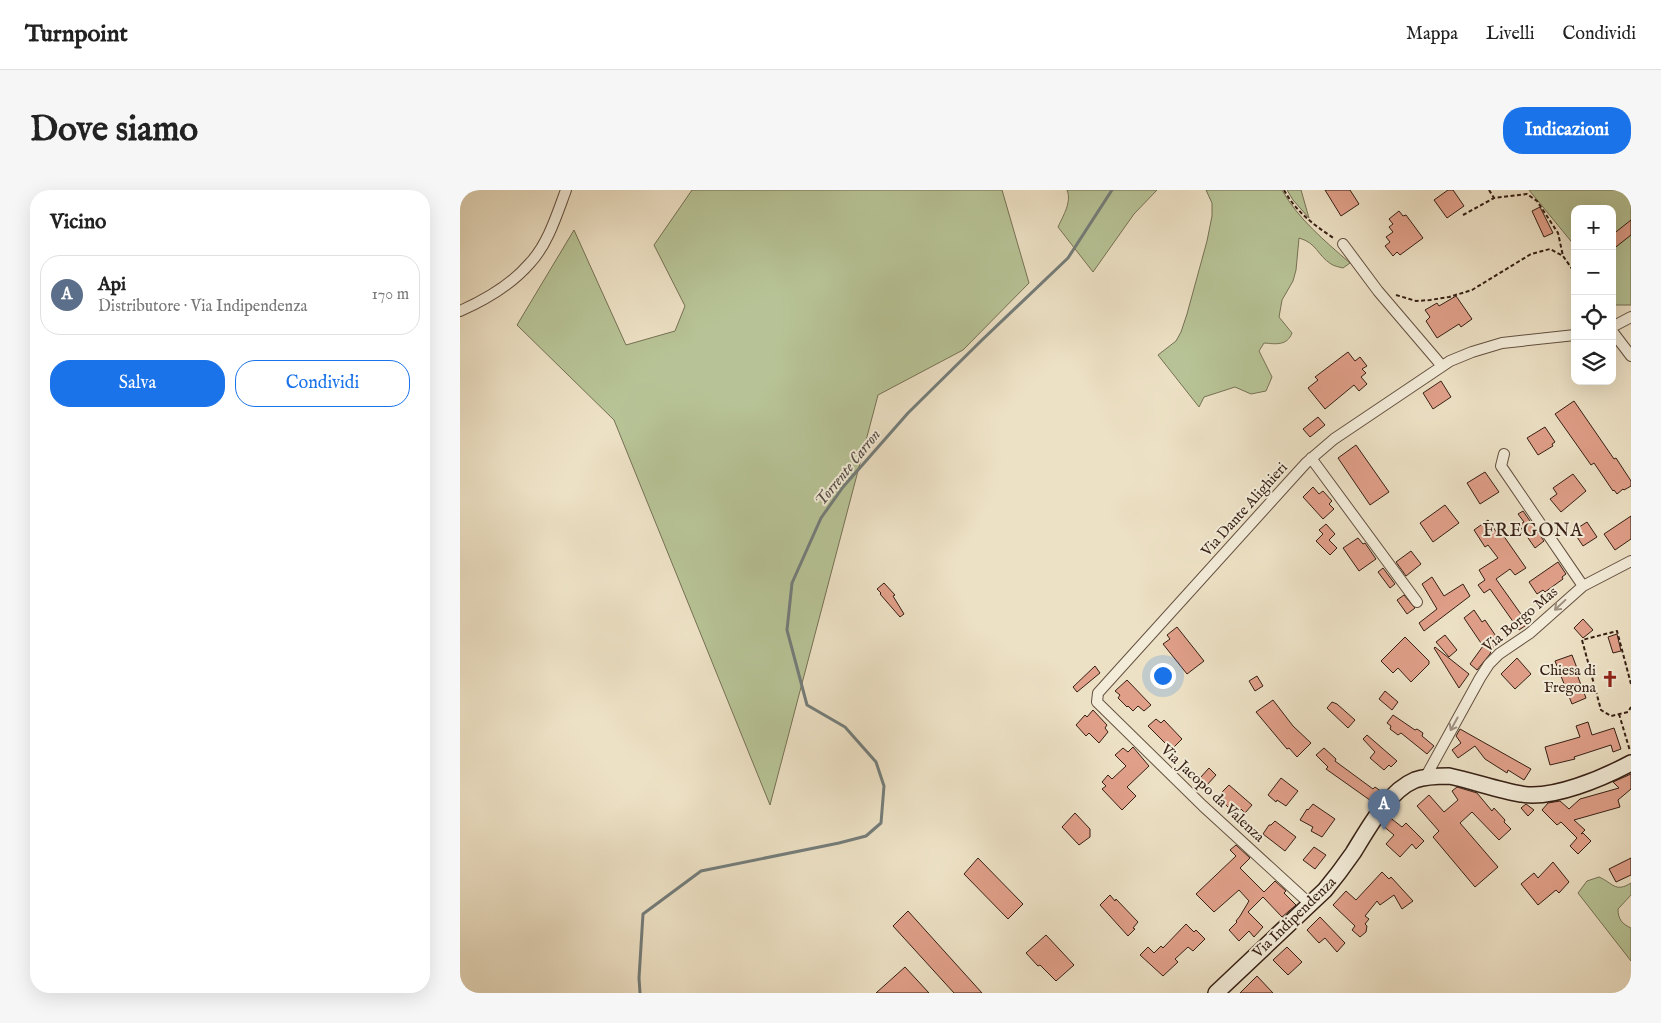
<!DOCTYPE html>
<html lang="it">
<head>
<meta charset="utf-8">
<style>
  body { margin:0; font-family:"IM FELL English",serif; background:#f6f6f6; color:#222 }
  .controls { position:absolute; right:15px; top:15px; display:grid; overflow:hidden; border-radius:10px; box-shadow:0 5px 20px #0002 }
  .controls button { width:45px; height:45px; display:grid; place-items:center; padding:0; border:0; border-bottom:1px solid #e0e0e0; background:#fff; color:#222; font:25px sans-serif }
  .you { position:absolute; left:702px; top:485px; width:18px; height:18px; margin:-12px; border:4px solid #fff; border-radius:50%; background:#1a73e8; box-shadow:0 0 0 8px #1a73e833 }
  .badge { display:grid; place-items:center; width:32px; height:32px; border-radius:50%; background:#1a73e8; color:#fff; font-size:16px; font-weight:700 }
  .pin { position:absolute; translate:-50% -41px; filter:drop-shadow(0 1px 2px #0008) }
  .pin::after { content:''; position:absolute; top:26px; width:18px; height:15px; background:inherit; clip-path:polygon(0 0,100% 0,50% 100%) }
  .list { margin:0; padding:0; list-style:none }
  h2 { display:flex; justify-content:space-between; align-items:center; height:65px; margin:0; padding:0 20px; font-size:21px }
  h2 small { font-size:16px; font-weight:400; color:#767676 }
  .list li { display:grid; grid-template-columns:32px 1fr auto; gap:15px; align-items:center; box-sizing:border-box; height:80px; margin:0 10px 10px; padding:0 10px; border:1px solid #e0e0e0; border-radius:20px }
  .list b { display:block; font-size:19px; white-space:nowrap }
  .list p { margin:0; font-size:16px; white-space:nowrap; color:#767676 }
  .list em { font-size:16px; font-style:normal; color:#767676 }
  .actions { display:flex; gap:10px; padding:15px 20px }
  .actions a { flex:1; padding:11px 0; border:1px solid #1a73e8; border-radius:20px; text-align:center; font-size:18px; color:#1a73e8 }
  .actions .main { background:#1a73e8; color:#fff }
  .icon { flex:none; width:28px; height:28px; fill:none; stroke:currentColor; stroke-width:2; stroke-linecap:round; stroke-linejoin:round }
  .map { position:relative; flex:none; width:1171px; height:803px; overflow:hidden; border-radius:20px }
  header { display:flex; align-items:center; gap:30px; box-sizing:border-box; height:70px; padding:0 25px; background:#fff; border-bottom:1px solid #e0e0e0 }
  header strong { font-size:24px }
  nav { display:flex; gap:28px; margin-inline-start:auto; font-size:18px }
  .intro { display:flex; align-items:center; justify-content:space-between; box-sizing:border-box; height:120px; padding:0 30px }
  h1 { margin:0; font-size:35px }
  .button { padding:12px 22px; border-radius:20px; background:#1a73e8; color:#fff; font-size:18px; font-weight:700 }
  main { display:flex; gap:30px; padding:0 30px }
  aside { flex:1; background:#fff; border-radius:20px; box-shadow:0 5px 20px #0002 }
  .map>svg:first-child { display:block }
  .green { fill:#b7c396; stroke:#767155 }
  .lines { fill:none; stroke-linecap:round; stroke-linejoin:round }
  .stream { stroke:#747d7a; stroke-width:3 }
  .building { fill:#e09f89; stroke:#361f14 }
  .street-casing { stroke:#645040; stroke-width:12 }
  .secondary-casing { stroke:#361f14; stroke-width:18 }
  .path { stroke:#361f14; stroke-width:2; stroke-dasharray:4 2.5; stroke-linecap:butt }
  .street { stroke:#f3ecd9; stroke-width:10 }
  .secondary { stroke:#f3ecd9; stroke-width:15 }
  .oneway { stroke:#9e9080 }
  .labels { text-anchor:middle; stroke-width:4; stroke-linejoin:round; paint-order:stroke }
  .street-label { font-size:15px; fill:#361f14; stroke:#f3ecd9 }
  .poi-label { font-size:15px; fill:#361f14; stroke:#f3ecd9; text-anchor:end }
  .water-label { font-size:16px; font-style:italic; fill:#554e47; stroke:#f3ecd9 }
  .quarter-label { font-size:18px; letter-spacing:1px; fill:#361f14; stroke:#f3ecd9 }
</style>
</head>
<body>
<header>
<strong>Turnpoint</strong>
<nav><a>Mappa</a><a>Livelli</a><a>Condividi</a></nav>
</header>
<div class="intro"><h1>Dove siamo</h1><a class="button">Indicazioni</a></div>
<main>
<aside>
<h2>Vicino<small></small></h2>
<ul class="list">
<li><span class="badge" style="background:#5c6f8a">A</span><div><b>Api</b><p>Distributore · Via Indipendenza</p></div><em>170 m</em></li>
</ul>
<div class="actions"><a class="main">Salva</a><a>Condividi</a></div>
</aside>
<div class="map">
<svg width="1171" height="803" viewBox="0 0 1171 803">
  <rect width="100%" height="100%" fill="#ede1c5"/>
  <filter id="stains"><feTurbulence type="fractalNoise" baseFrequency=".004" numOctaves="4"/><feColorMatrix values="0 0 0 0 .2 0 0 0 0 .09 0 0 0 0 .02 0 0 0 .5 -.17"/></filter>
  <radialGradient id="worn" r=".72"><stop offset=".6" stop-color="#630" stop-opacity="0"/><stop offset="1" stop-color="#630" stop-opacity=".3"/></radialGradient>
  <!-- green -->
  <path class="green" d="M232,0H542L569,93L503,160L418,205L310,615L154,230L57,135L114,40L166,155L215,141L225,116L194,55Z
    M607,0H697L674,24L633,82L598,37C603,26 612,12 607,0Z
    M746,0H822C838,29 865,51 890,73L883,78C879,77 874,76 871,74C857,65 857,53 839,48L836,80L833,91L822,110L819,127L832,143C827,156 816,154 804,153L799,161L812,187L806,201L791,204L775,197L744,207L739,217L698,165L716,151L721,142L727,124L747,51L752,26V13Z
    M827,0H841L849,28L833,10Z
    M1069,0H1171V115H1155L1152,113V19H1115V56Z
    M1139,687C1153,693 1155,703 1171,693V705L1158,719C1158,729 1162,734 1171,738V771L1118,703L1127,691Z"/>
  <g class="lines">
    <!-- stream -->
    <path class="stream" d="M180,803L179,788L183,724L241,681L379,653L406,646L421,633L424,596L416,572L385,537L347,515L327,440L332,393L361,328L383,297L448,223L522,150L608,68L652,0"/>
  </g>
  <!-- building -->
  <path class="building" d="M865,0H890L899,14L881,26Z
    M988,0H993L1004,16L987,28L974,10Z
    M1080,17L1093,43L1084,47L1072,21Z
    M939,21L943,26L946,25L963,48L940,65L937,62L933,66L925,56L930,52L926,47L933,42L929,37L933,34L929,29Z
    M1171,30V45L1152,60V45Z
    M996,106L1012,129L1001,137L999,134L977,148L966,131L970,127L965,120L977,113L979,116Z
    M888,162L895,171L900,167L907,176L902,179L906,183L901,187L907,194L899,201L894,195L865,219L848,198L858,190L855,187Z
    M981,191L991,207L973,219L963,203Z
    M1114,211L1154,269L1156,268L1171,291V296L1164,300L1163,299L1157,304L1154,300L1153,301L1134,273L1131,275L1095,224Z
    M858,227L865,235L850,247L843,239Z
    M1085,237L1095,252L1092,254L1093,256L1078,265L1067,248Z
    M896,255L929,302L910,315L878,268Z
    M1025,282L1039,302L1020,314L1007,293Z
    M1113,284L1126,301L1101,322L1090,309L1097,304L1093,298Z
    M853,297L859,304L863,301L872,311L869,314L874,319L863,329L843,307Z
    M985,315L999,333L973,352L960,333Z
    M1063,321L1084,351L1075,358L1059,335L1064,332L1058,324Z
    M1171,326V349L1155,360L1144,344Z
    M1028,330L1040,347L1043,345L1066,378L1055,385L1050,379L1036,389L1068,434L1059,440L1030,399L1024,403L1018,395L1025,390L1019,380L1038,368L1028,355L1025,357L1014,340Z
    M1127,332L1137,347L1123,356L1113,341Z
    M866,334L875,344L869,350L877,358L870,365L856,351L863,344L859,340Z
    M898,348L903,354L905,353L916,369L899,381L883,358Z
    M951,361L961,374L946,386L936,372Z
    M1098,372L1106,384L1102,387L1103,389L1085,402L1083,400L1077,404L1069,392Z
    M923,378L935,394L930,398L918,382Z
    M972,387L984,406L1003,394L1010,406L964,441L959,433L977,419L962,394Z
    M424,393L435,405L433,406L444,424L440,427L420,404L421,403L417,399Z
    M944,405L955,418L947,424L937,410Z
    M1014,420L1022,432L1025,430L1040,452L1032,458L1030,464L1017,480L1010,474L1023,456L1004,428Z
    M1123,429L1133,440L1123,448L1114,438Z
    M717,437L744,471L727,484L703,454L710,449L707,445Z
    M1157,444L1161,461L1153,463L1148,447Z
    M985,445L997,460L989,467L976,452Z
    M945,447L969,471V474L951,492L938,478L933,483L921,471Z
    M975,457L1009,484L999,498L974,458Z
    M1112,465L1120,486L1118,487L1126,508L1112,514L1095,471Z
    M1057,468L1071,484L1055,499L1041,484Z
    M635,476L640,483L617,502L613,497Z
    M797,486L803,496L795,501L789,491Z
    M667,490L691,515L684,521L678,516L673,521L668,516L667,517L658,508L660,505L655,501Z
    M925,501L938,512L932,520L919,509Z
    M813,510L833,536L851,553L837,567L829,558L827,559L796,522Z
    M872,512L877,514L895,530L888,538L867,518Z
    M633,520L647,535L645,538L648,542L639,553L629,543L626,546L616,535L625,525L627,527Z
    M933,525L955,540L957,539L963,543L962,546L974,556L967,564L941,543L938,545L930,539L931,536L927,533Z
    M696,529L701,533L704,530L722,549L713,558L708,553L706,554L688,536Z
    M1128,532L1132,545L1154,538L1161,559L1153,562L1151,555L1114,567L1115,569L1090,575L1085,557L1120,547L1116,536Z
    M1000,539L1071,579L1064,590L1048,580L1047,583L1025,569L1015,556L998,568L992,560L1001,553L996,546Z
    M907,545L937,571L931,577L929,575L924,580L910,568L915,562L903,549Z
    M673,557L689,576L667,597L676,606L662,620L642,599L646,596L642,592L648,585L652,589L666,576L655,565L663,558L668,562Z
    M864,558L876,569L875,571L913,599L915,597L922,602L914,613L866,579L868,577L856,565Z
    M749,578L756,585L747,595L740,588Z
    M1171,584V599L1158,610L1160,617L1114,630L1125,640L1121,644L1123,643L1131,651L1118,664L1110,656L1117,648L1101,632L1097,635L1082,620L1088,613L1100,611L1109,619L1120,609L1159,598L1153,592Z
    M821,588L838,601L826,616L817,610L816,612L808,605Z
    M769,595L792,615L785,623L781,619L776,625L764,613L766,611L759,605Z
    M997,597L1017,603L1032,621L1034,618L1045,630L1044,632L1051,639L1039,650L1012,622L1000,633L1038,677L1015,697L973,647L979,641L957,616L969,605L984,622L998,610L992,601Z
    M853,614L875,629L862,647L851,641L853,637L840,630L847,619L848,620Z
    M1066,614L1074,620L1068,626L1061,618Z
    M615,623L630,639V647L619,655L602,637Z
    M928,626L942,637L946,633L964,651L956,659L952,654L940,667L926,654L934,645L922,635Z
    M815,631L836,647L825,661L803,644L809,635H811Z
    M776,655L790,668L780,678L804,702L815,691L826,701L824,703L836,715L822,727L803,707L788,722L803,737L794,747L789,741L779,751L769,740L777,732L776,731L780,726L789,711L779,700L754,722L736,704L776,666L770,660Z
    M854,657L866,665L855,679L843,670Z
    M518,668L563,714L548,729L504,684Z
    M1171,668V685L1156,692L1149,679Z
    M1093,672L1109,692L1099,703L1096,700L1078,715L1061,694L1074,683L1078,688Z
    M922,682L929,689L931,687L953,711L942,719L934,705L920,715L917,711L905,726L909,729L905,734L907,736L906,742L900,747L892,740L895,736L873,715L886,701L896,710Z
    M650,705L655,711L656,709L678,732L673,738L675,739L668,746L640,715Z
    M448,721L522,803H494L433,736Z
    M860,727L885,753L877,762L865,748L859,753L847,740Z
    M726,734L734,742L736,740L745,749L733,761L728,757L715,769L718,772L703,786L680,765L688,757L694,763L701,756L703,758Z
    M586,745L614,775L596,791L580,775L578,776L566,763Z
    M827,757L842,772L828,785L813,770Z
    M445,777L469,803H416Z
    M797,786L813,803H780Z"/>
  <g class="lines">
    <!-- street casing -->
    <g class="street-casing">
      <path id="street" d="M883,54L918,101L982,176
        M0,121C25,110 52,94 70,73C88,54 97,24 106,0
        M1152,137L1171,127
        M1152,141L1171,166
        M1044,264L1041,276L1123,396
        M851,268L957,412
        M965,588L1020,488L1029,474L1039,464L1070,443L1123,396L1171,371
        M850,714L743,616L637,512L638,503L846,273L874,249L990,171L1012,162L1042,153L1115,145"/>
    </g>
    <!-- secondary casing -->
    <g class="secondary-casing">
      <path id="secondary" d="M756,803L865,700C875,688 884,676 893,663C908,639 928,601 955,590C966,586 978,586 989,586C1013,591 1037,600 1061,604C1092,610 1143,588 1171,573"/>
    </g>
    <!-- path -->
    <path class="path" d="M824,0C836,22 854,35 875,49
      M1029,0L1034,8
      M1003,25L1034,8L1067,4L1077,11L1098,43L1103,66
      M936,105L956,111L970,110L989,107L1012,100L1071,64L1090,59L1103,66L1115,83
      M1171,494L1157,441L1122,450L1141,520L1151,526L1168,522L1171,517
      M1159,524L1170,561"/>
    <!-- street -->
    <use href="#street" class="street"/>
    <!-- secondary -->
    <use href="#secondary" class="secondary"/>
  </g>
  <!-- one-way arrows -->
  <defs><path id="oneway-shaft" d="M-6 0H5M1.5-3L5.5 0L1.5 3" fill="none" stroke-width="1.6" stroke-linecap="round" stroke-linejoin="round" transform="scale(1.25)"/></defs>
  <g class="oneway">
    <use href="#oneway-shaft" transform="translate(1100 415) rotate(137)"/>
    <use href="#oneway-shaft" transform="translate(994 534) rotate(119)"/>
  </g>
  <!-- icons -->
  <defs>
    <g id="church-bare" transform="scale(1.35)"><path d="M-1.2-6h2.4v3.5h3.3v2.4h-3.3V6h-2.4V-.1h-3.3v-2.4h3.3Z" fill="#8f2418" stroke="#f3ecd9" stroke-width="2.5" paint-order="stroke"/></g>
  </defs>
  <g fill-rule="evenodd">
    <use href="#church-bare" x="1150" y="489"/>
  </g>
  <g class="labels">
    <!-- street labels -->
    <g class="street-label">
      <text transform="translate(784 319) rotate(-48)" y="5">Via Dante Alighieri</text>
      <text transform="translate(1060 429) rotate(-40)" y="5">Via Borgo Mas</text>
      <text transform="translate(753 603) rotate(43)" y="5">Via Jacopo da Valenza</text>
      <text transform="translate(834 727) rotate(-44)" y="5">Via Indipendenza</text>
    </g>
    <!-- poi labels -->
    <g class="poi-label">
      <text x="1136" y="485">Chiesa di<tspan x="1136" dy="17">Fregona</tspan></text>
    </g>
    <!-- water labels -->
    <g class="water-label">
      <text transform="translate(387 277) rotate(-51)" y="6">Torrente Carron</text>
    </g>
    <!-- quarter labels -->
    <g class="quarter-label">
      <text x="1073" y="346">FREGONA</text>
    </g>
  </g>
  <rect width="100%" height="100%" filter="url(#stains)"/>
  <rect width="100%" height="100%" fill="url(#worn)"/>
</svg>
<div class="controls">
<button>+</button>
<button>−</button>
<button><svg class="icon" aria-label="locate" viewBox="0 0 24 24"><circle cx="12" cy="12" r="6"/><path d="M12 2v4M12 18v4M2 12h4M18 12h4"/></svg></button>
<button><svg class="icon" aria-label="layers" viewBox="0 0 24 24"><path d="M12 4l9 5-9 5-9-5zM3 14l9 5 9-5"/></svg></button>
</div>
<div class="you"></div>
<div class="pin badge" style="left:924px;top:640px;background:#5c6f8a">A</div>
</div>
</main>
</body>
</html>
